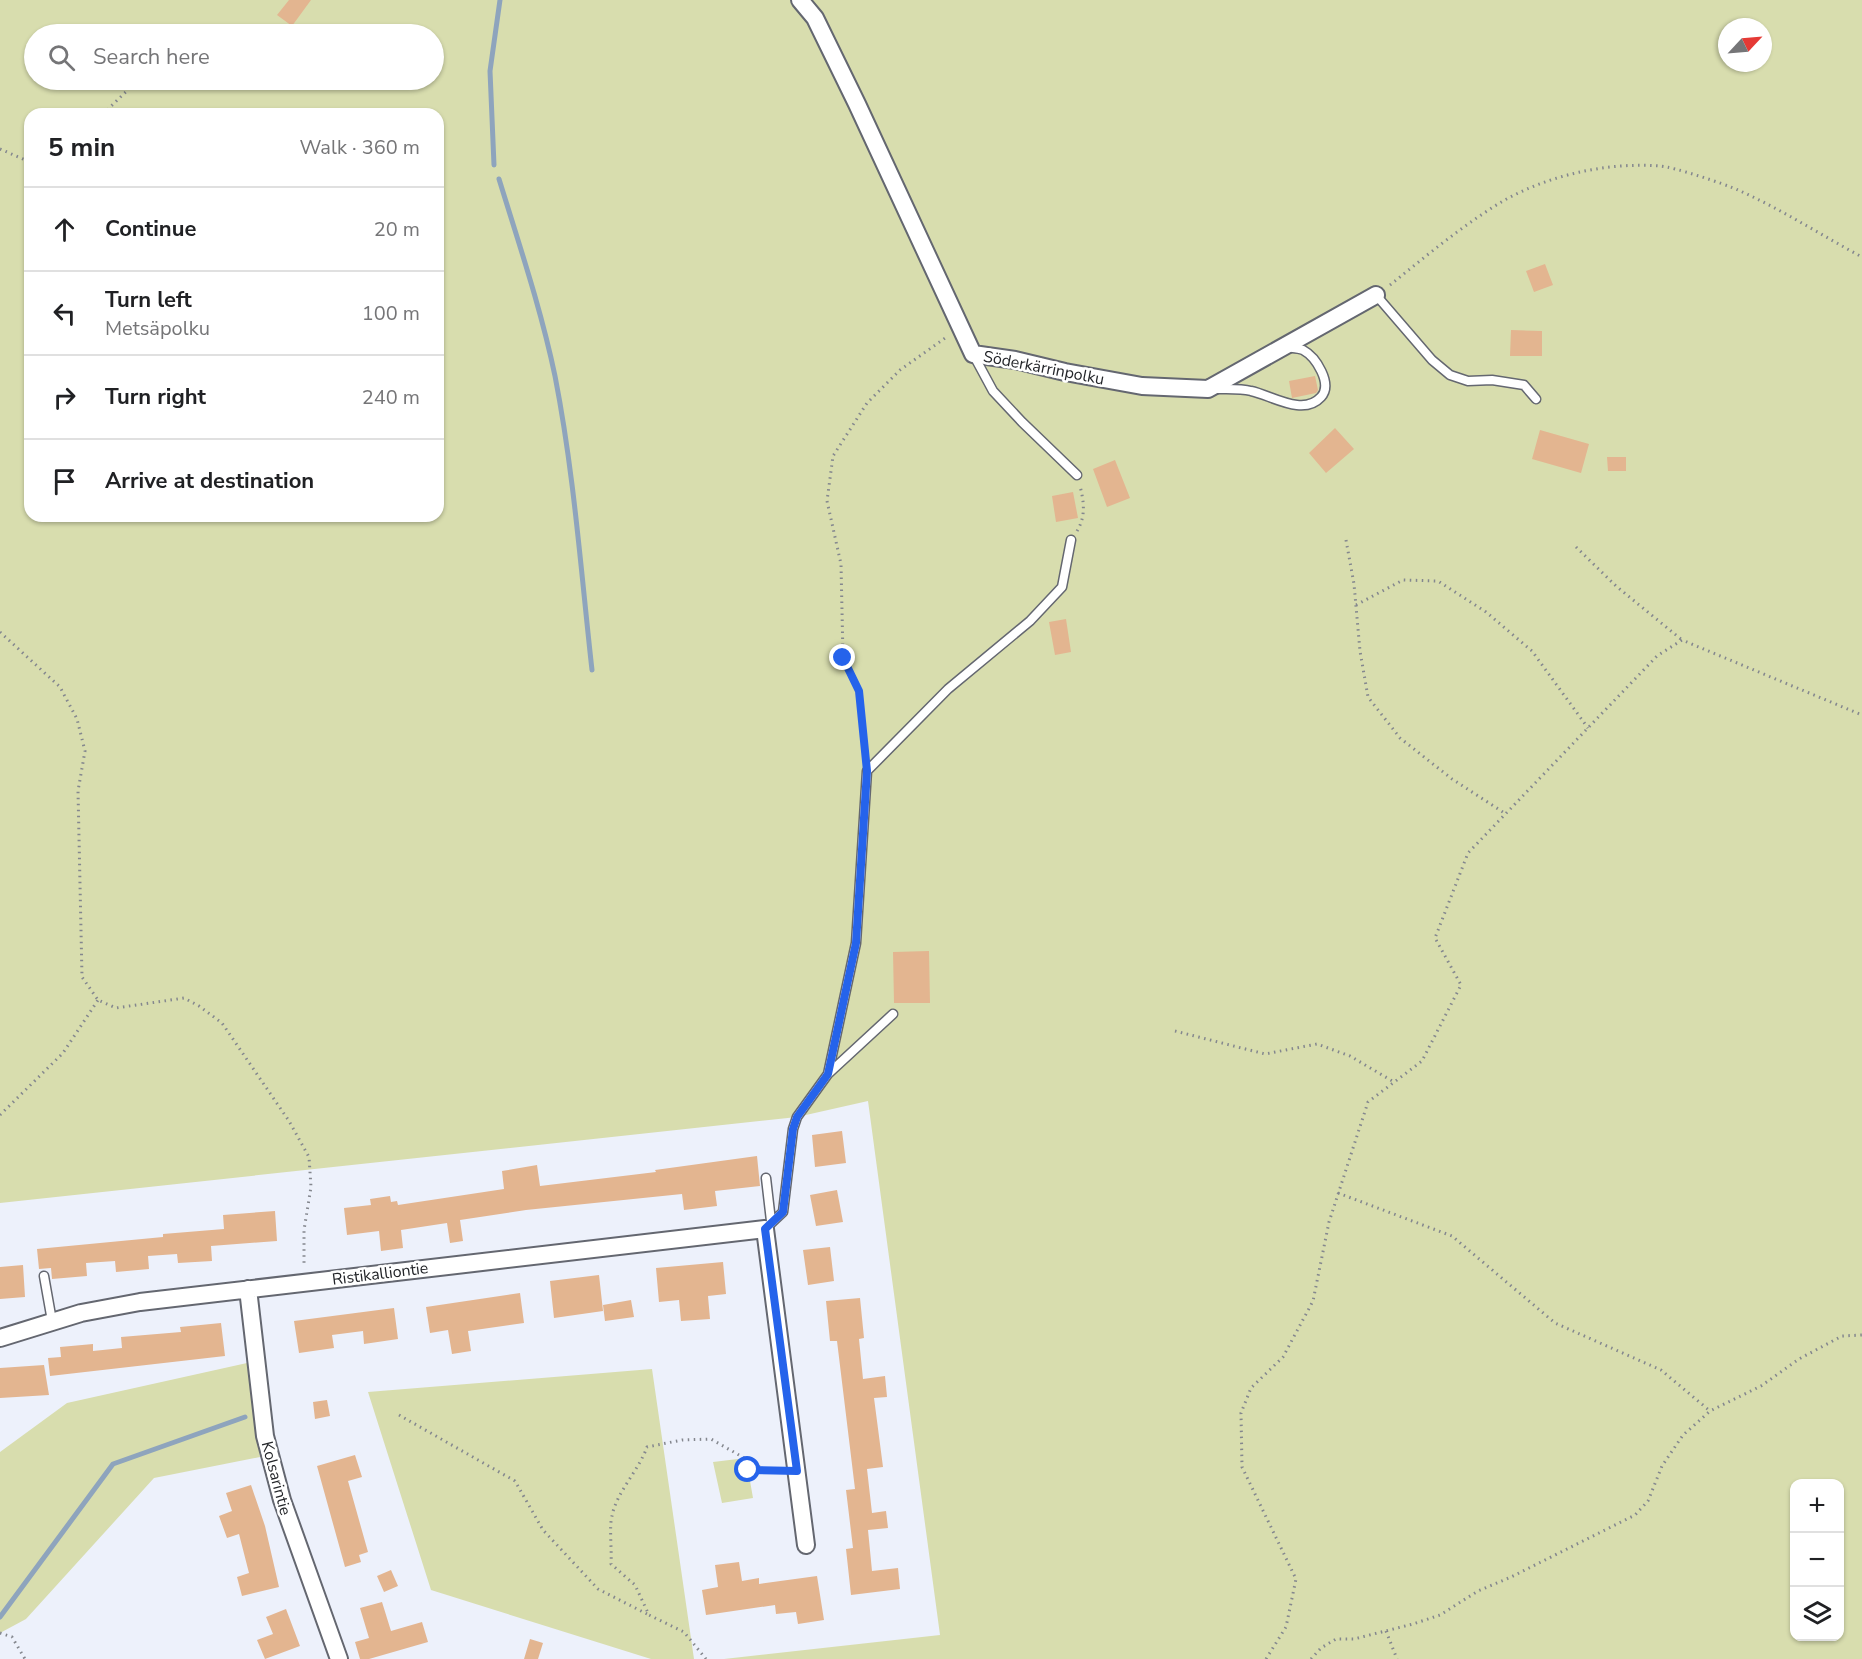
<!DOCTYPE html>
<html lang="en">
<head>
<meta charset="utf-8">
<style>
  body { margin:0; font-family:"Nunito Sans",sans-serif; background:#f2f2f2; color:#202124 }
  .controls { position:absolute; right:18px; bottom:18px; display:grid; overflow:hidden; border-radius:12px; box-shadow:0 2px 4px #0004 }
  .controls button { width:54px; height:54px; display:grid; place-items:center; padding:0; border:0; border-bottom:2px solid #e0e0e0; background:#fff; color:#202124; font:30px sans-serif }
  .compass { position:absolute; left:1718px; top:18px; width:54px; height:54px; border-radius:50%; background:#fff; box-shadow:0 2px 4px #0004; rotate:64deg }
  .stop { position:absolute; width:18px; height:18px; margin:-14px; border:4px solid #2563eb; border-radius:50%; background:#fff }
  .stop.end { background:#2563eb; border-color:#fff; box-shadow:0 2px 6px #0008 }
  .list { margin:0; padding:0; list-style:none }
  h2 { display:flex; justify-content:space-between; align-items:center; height:78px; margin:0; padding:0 24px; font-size:26px }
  h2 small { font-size:20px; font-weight:400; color:#757577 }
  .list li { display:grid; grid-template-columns:39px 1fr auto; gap:18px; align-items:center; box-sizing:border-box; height:84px; padding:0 24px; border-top:2px solid #e0e0e0 }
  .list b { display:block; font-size:22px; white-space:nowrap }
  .list p { margin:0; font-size:20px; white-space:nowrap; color:#757577 }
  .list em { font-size:20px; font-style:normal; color:#757577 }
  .icon { flex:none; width:33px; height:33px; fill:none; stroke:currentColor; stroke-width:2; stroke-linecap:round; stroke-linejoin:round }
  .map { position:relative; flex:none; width:1862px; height:1659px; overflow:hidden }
  .search { position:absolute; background:#fff; box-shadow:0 2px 4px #0004; left:24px; top:24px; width:420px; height:66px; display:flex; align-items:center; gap:15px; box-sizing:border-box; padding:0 21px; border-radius:33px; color:#757577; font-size:22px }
  .panel { position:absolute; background:#fff; box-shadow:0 2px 4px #0004; left:24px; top:108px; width:420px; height:414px; border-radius:18px }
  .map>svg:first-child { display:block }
  .green { fill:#d8ddae; fill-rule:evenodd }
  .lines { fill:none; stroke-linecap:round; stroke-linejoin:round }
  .stream { stroke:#8ea4bd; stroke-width:5 }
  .building { fill:#e3b590 }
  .lane-casing { stroke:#646770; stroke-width:11 }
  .street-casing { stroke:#646770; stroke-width:20 }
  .path { stroke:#84878e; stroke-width:3; stroke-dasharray:1.5 4.5; stroke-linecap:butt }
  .lane { stroke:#fff; stroke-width:8 }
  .street { stroke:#fff; stroke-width:16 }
  .route { stroke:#2563eb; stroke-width:8 }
  .labels { text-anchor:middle; stroke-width:5; stroke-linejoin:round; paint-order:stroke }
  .street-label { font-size:16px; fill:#232529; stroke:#fff }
</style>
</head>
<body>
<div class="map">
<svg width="1862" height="1659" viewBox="0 0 1862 1659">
  <rect width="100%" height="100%" fill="#edf1fb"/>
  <!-- green -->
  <path class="green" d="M0,0H1862V1659H724L940,1635L868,1101L797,1117L0,1203ZM1727,27H1763V63H1727ZM34,34H434V80H34ZM30,114H438V516H30ZM1794,1484H1840V1636H1794Z
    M247,1363L260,1457L154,1478L26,1619L0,1633V1452L67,1403Z
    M652,1369L694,1659H651L431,1590L368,1392Z
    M746,1458L753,1498L722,1503L713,1462Z"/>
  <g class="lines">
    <!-- stream -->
    <path class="stream" d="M494,165L490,71L500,0
      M499,179C519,244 541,309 555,376C574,473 581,572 592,670
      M0,1617L113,1464L245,1417"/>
  </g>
  <!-- building -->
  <path class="building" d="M289,0H311L292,26L277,15Z
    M1545,264L1553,285L1534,292L1526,271Z
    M1511,330L1542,331V356H1510Z
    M1315,376L1318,390L1316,393L1292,398L1289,381Z
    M1335,428L1354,449L1326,473L1309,453Z
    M1540,430L1589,444L1581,473L1532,459Z
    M1607,457H1626V471H1608Z
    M1115,460L1130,498L1107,507L1093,469Z
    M1073,492L1078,518L1056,522L1052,496Z
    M1066,619L1071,652L1055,655L1049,622Z
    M929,951L930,1003H894L893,952Z
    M842,1131L846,1163L815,1167L812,1135Z
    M757,1156L760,1186L715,1191L717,1206L684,1210L682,1194L526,1210L460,1220L463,1241L450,1243L447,1223L401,1230L403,1248L381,1251L379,1231L347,1235L344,1208L371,1205L370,1199L390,1196L391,1202L397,1201L398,1205L504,1189L502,1171L537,1165L540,1186L656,1172L655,1170Z
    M837,1190L843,1222L816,1226L810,1195Z
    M275,1211L277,1241L211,1246L212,1261L178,1263L177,1254L148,1256L149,1269L116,1272L115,1261L86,1263L87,1276L52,1279L51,1268L39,1269L37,1249L163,1237V1234L224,1229L223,1215Z
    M830,1247L834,1281L808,1285L803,1250Z
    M723,1262L726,1294L708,1296L710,1319L681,1321L679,1300L659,1302L656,1268Z
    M23,1265L25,1297L0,1299V1267Z
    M599,1275L603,1311L554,1318L550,1281Z
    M520,1293L524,1323L468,1331L471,1351L452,1354L448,1330L430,1333L426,1307Z
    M860,1298L864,1338L859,1339L863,1379L885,1376L887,1397L874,1398L883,1467L867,1469L872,1513L886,1511L888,1528L868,1530L872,1571L898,1568L900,1589L851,1595L846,1549L853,1548L846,1490L855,1489L837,1341H830L826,1301Z
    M631,1300L634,1317L605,1321L603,1305Z
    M394,1308L398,1339L364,1344L363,1331L332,1335L334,1348L299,1353L294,1321Z
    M221,1323L225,1356L50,1376L48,1358L61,1357L60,1347L93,1344V1351L122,1348L121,1337L181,1332L180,1327Z
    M44,1365L49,1395L0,1398V1368Z
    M327,1400L330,1416L315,1419L313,1402Z
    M355,1455L362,1477L348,1481L368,1552L359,1555L361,1562L345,1567L317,1466Z
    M251,1485L265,1526L279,1587L242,1596L237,1577L249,1573L239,1534L227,1538L219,1516L232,1511L226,1493Z
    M739,1562L742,1581L759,1578V1584L817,1576L824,1620L798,1624L796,1612L776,1614L775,1605L706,1615L702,1590L718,1587L715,1565Z
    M391,1570L398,1586L384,1592L377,1576Z
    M382,1602L391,1631L422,1622L428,1642L369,1659H360L355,1642L369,1638L360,1608Z
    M286,1609L300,1646L265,1659L257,1640L273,1634L266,1617Z
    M530,1639L543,1643L538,1659H524Z"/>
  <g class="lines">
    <!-- lane casing -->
    <g class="lane-casing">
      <path id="lane" d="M1376,295L1432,360L1450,375L1468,381L1492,380L1524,385L1536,399
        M973,354L993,391L1022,422L1077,475
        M1214,389C1226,389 1240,388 1251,391C1271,395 1303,417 1321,397C1333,384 1316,357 1303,350C1298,348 1291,348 1285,347
        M828,1074L893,1014
        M766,1178L771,1221
        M765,1229L783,1212L793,1129L797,1117L828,1074L856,943L867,771L948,689L1030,621L1062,587L1071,540
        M44,1276L52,1321"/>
    </g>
    <!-- street casing -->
    <g class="street-casing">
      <path id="street" d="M800,0L815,18L857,104L973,354L1015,360L1065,372L1142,386L1208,389L1376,295
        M248,1289L265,1436L282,1500L339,1659
        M0,1338L81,1313L140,1302L765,1229L806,1545"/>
    </g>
    <!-- path -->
    <path class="path" d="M186,34L198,25
      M103,114L138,80
      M0,149L30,162
      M1390,285C1426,256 1463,225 1503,201C1549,175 1607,162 1660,166C1674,167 1725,184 1738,190C1781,209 1821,235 1862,257
      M1077,531C1086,516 1084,502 1080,486
      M1346,540L1354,584L1360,651L1368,697L1400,738L1452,779L1506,814
      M1576,547L1616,586L1682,640
      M1356,605L1403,580L1438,581L1486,612L1532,651L1588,728
      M0,632L60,687L77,719L85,751L78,791L82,977L98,1000L116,1008L184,998L199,1006L222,1023L289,1121L309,1157L311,1187L304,1230V1266
      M865,755L859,691L843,658L841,564L827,501L833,456L867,403L900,370L948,336
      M1175,1031L1265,1054L1317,1044L1350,1056L1394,1082
      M0,1115L63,1053L98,1000
      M1338,1193L1452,1236L1555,1323L1661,1370L1710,1411
      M399,1415L515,1481L543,1530L598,1589L649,1615
      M748,1470L780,1471
      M1386,1631L1397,1659
      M0,1633L12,1637L25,1659
      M706,1659L684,1632L649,1615L635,1585L611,1564C612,1551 609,1526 612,1516C616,1493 639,1470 647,1447L682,1440L711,1439L765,1470
      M1266,1659L1286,1627L1296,1579L1242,1467L1241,1413L1251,1388L1283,1357L1313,1301L1329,1222L1368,1102L1422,1061L1461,985L1435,938L1468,853L1657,656L1682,640L1862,715
      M1311,1659L1321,1648L1336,1639H1354L1413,1624L1440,1615L1478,1591L1511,1577L1635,1515L1648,1501L1662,1466L1683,1435L1710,1411L1761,1386L1799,1359L1842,1336L1862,1335"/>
    <!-- lane -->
    <use href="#lane" class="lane"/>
    <!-- street -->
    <use href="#street" class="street"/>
  </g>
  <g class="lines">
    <!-- route -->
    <path class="route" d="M748,1470L797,1471L765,1229L783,1212L793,1129L797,1117L828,1074L856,943L867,771L859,691L843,658"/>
  </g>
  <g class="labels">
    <!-- street labels -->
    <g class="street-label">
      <text transform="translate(1044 367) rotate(11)" y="6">Söderkärrinpolku</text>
      <text transform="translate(380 1273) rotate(-7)" y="6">Ristikalliontie</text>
      <text transform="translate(277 1478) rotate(75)" y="6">Kolsarintie</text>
    </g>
  </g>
</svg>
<div class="controls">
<button>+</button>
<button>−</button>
<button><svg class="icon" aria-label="layers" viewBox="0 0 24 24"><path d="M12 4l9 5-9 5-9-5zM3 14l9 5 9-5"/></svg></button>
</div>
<svg class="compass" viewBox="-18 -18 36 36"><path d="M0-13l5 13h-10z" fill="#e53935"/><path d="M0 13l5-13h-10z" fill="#757577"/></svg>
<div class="stop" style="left:748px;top:1470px"></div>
<div class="stop end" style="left:843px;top:658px"></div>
<div class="search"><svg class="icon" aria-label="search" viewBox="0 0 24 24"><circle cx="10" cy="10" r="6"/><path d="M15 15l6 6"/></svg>Search here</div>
<section class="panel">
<h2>5 min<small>Walk · 360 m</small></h2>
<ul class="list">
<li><svg class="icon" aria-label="ahead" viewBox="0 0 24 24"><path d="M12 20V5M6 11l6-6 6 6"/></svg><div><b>Continue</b></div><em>20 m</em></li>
<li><svg class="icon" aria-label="left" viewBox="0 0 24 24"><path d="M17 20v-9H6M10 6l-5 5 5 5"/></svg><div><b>Turn left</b><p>Metsäpolku</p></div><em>100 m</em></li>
<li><svg class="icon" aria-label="right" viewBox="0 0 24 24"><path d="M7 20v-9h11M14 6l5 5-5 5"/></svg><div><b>Turn right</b></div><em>240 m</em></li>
<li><svg class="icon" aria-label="arrive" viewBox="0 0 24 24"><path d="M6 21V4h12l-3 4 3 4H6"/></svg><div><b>Arrive at destination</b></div></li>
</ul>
</section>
</div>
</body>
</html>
